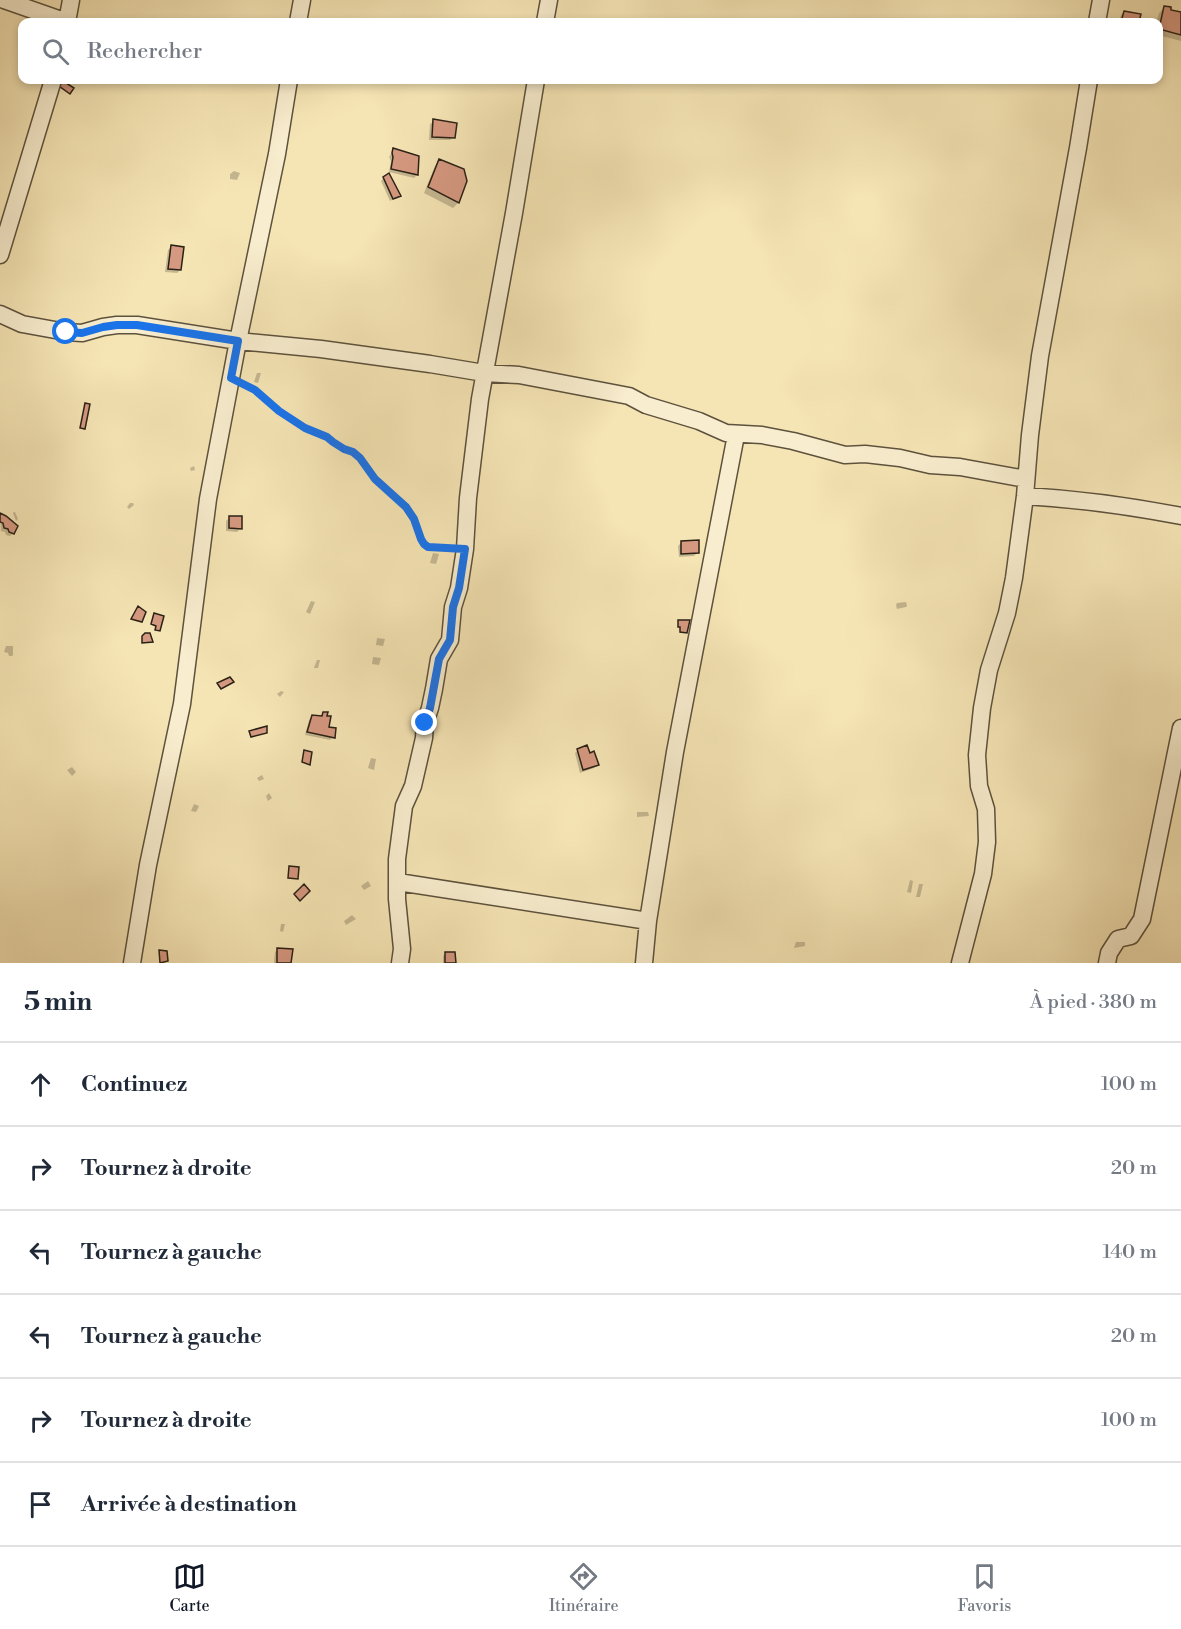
<!DOCTYPE html>
<html lang="fr">
<head>
<meta charset="utf-8">
<style>
  body { margin:0; font-family:"Libre Bodoni",serif; background:#f2f2f3; color:#1f2937 }
  .stop { position:absolute; width:18px; height:18px; margin:-14px; border:4px solid #1a73e8; border-radius:50%; background:#fff }
  .stop.end { background:#1a73e8; border-color:#fff; box-shadow:0 2px 6px #0008 }
  .list { margin:0; padding:0; list-style:none }
  h2 { display:flex; justify-content:space-between; align-items:center; height:78px; margin:0; padding:0 24px; font-size:26px }
  h2 small { font-size:20px; font-weight:400; color:#747a83 }
  .list li { display:grid; grid-template-columns:39px 1fr auto; gap:18px; align-items:center; box-sizing:border-box; height:84px; padding:0 24px; border-top:2px solid #e0e1e3 }
  .list b { display:block; font-size:22px; white-space:nowrap }
  .list em { font-size:20px; font-style:normal; color:#747a83 }
  .icon { flex:none; width:33px; height:33px; fill:none; stroke:currentColor; stroke-width:2; stroke-linecap:round; stroke-linejoin:round }
  .map { position:relative; flex:none; width:1181px; height:963px; overflow:hidden }
  .search { position:absolute; background:#fff; box-shadow:0 3px 9px #0003; left:18px; right:18px; top:18px; height:66px; display:flex; align-items:center; gap:15px; box-sizing:border-box; padding:0 21px; border-radius:12px; color:#747a83; font-size:22px }
  .sheet { height:582px; background:#fff }
  nav { display:flex; justify-content:space-around; align-items:center; box-sizing:border-box; height:84px; border-top:2px solid #e0e1e3; background:#fff; font-size:16px; color:#747a83 }
  nav a { display:grid; justify-items:center; gap:3px }
  nav .on { color:#111827 }
  .map>svg:first-child { display:block }
  .shadow { fill:#0003 }
  .building { fill:#d59880; stroke:#2a2115; stroke-width:1.5 }
  .lines { fill:none; stroke-linecap:round; stroke-linejoin:round }
  .minor-casing { stroke:#5d523d; stroke-width:19 }
  .path { stroke:#2a2115; stroke-width:2; stroke-dasharray:4.5 3; stroke-linecap:butt }
  .minor { stroke:#f8edce; stroke-width:16 }
  .route { stroke:#1a73e8; stroke-width:8 }
</style>
</head>
<body>
<div class="map">
<svg width="1181" height="963" viewBox="0 0 1181 963">
  <rect width="100%" height="100%" fill="#f5e4b4"/>
  <filter id="stains"><feTurbulence type="fractalNoise" baseFrequency=".00333" numOctaves="4"/><feColorMatrix values="0 0 0 0 .2 0 0 0 0 .09 0 0 0 0 .02 0 0 0 .5 -.17"/></filter>
  <radialGradient id="worn" r=".72"><stop offset=".6" stop-color="#630" stop-opacity="0"/><stop offset="1" stop-color="#630" stop-opacity=".3"/></radialGradient>
  <!-- shadow -->
  <path class="shadow" d="M1165,7L1169,11L1181,14V41L1158,35V22H1144L1146,18L1157,20L1159,13Z
    M1124,12L1139,15L1138,22H1119L1121,15Z
    M434,121L454,137L450,140H429L430,124Z
    M394,150L418,157L417,175L414,178L389,172L391,161L389,157Z
    M440,160L465,180L458,203L453,208L424,193L435,166Z
    M234,171L240,173L237,180L230,179V174Z
    M384,178L399,195L390,201L381,181Z
    M171,247L180,270L177,273L165,272L168,250Z
    M257,373H261L258,383L254,382Z
    M194,466L195,470L191,471L190,468Z
    M130,503H133L134,505L129,509L127,507Z
    M14,512H15L18,519L16,521L13,513Z
    M0,515L13,533L10,536L6,535L5,532L1,531Z
    M229,518L240,529L237,532L226,531V521Z
    M682,542L697,553L694,556L679,557L678,546Z
    M433,553L439,554L436,564L430,563Z
    M311,601L315,602L310,614L306,612Z
    M906,602L907,606L906,607L897,609L896,605L897,603Z
    M377,638L385,639L383,646L376,645Z
    M6,646H13V655L12,656H9L8,653L4,652Z
    M373,657L381,658L379,665L372,664Z
    M317,660H320L318,668H314Z
    M281,691L284,692L280,697L277,694Z
    M324,713L327,729L333,737L330,740L305,735L309,720L312,716L320,717Z
    M578,750L597,765L594,768L580,773L575,753Z
    M371,758L376,759L374,770L368,768Z
    M72,767L76,772L72,776L67,770Z
    M262,775L264,779L259,781L257,778Z
    M269,793L272,798L268,801L266,796Z
    M194,804L199,806L196,812L191,811Z
    M637,812H648L649,816L637,817Z
    M910,880L913,881L911,893L907,892Z
    M368,881L371,886L364,890L361,886Z
    M919,884H923L920,897H916Z
    M352,915L356,919L346,925L344,921Z
    M281,924H285L283,932L280,931Z
    M796,942H805V946L794,948Z
    M278,949L290,963H274L275,952Z
    M446,953L454,963H443V956Z"/>
  <!-- building -->
  <path class="building" d="M1164,6L1171,7V10L1181,12V35L1159,29Z
    M1124,11L1141,14L1139,22H1121Z
    M63,81L74,88L70,94L59,86Z
    M433,119L457,123L455,138L432,137Z
    M393,148L419,156L418,175L391,169L393,157L392,153Z
    M439,159L464,169L467,181L459,203L428,187Z
    M389,173L401,196L393,199L383,177Z
    M171,245L184,247L181,270L168,269Z
    M85,403L90,404L85,429L80,428Z
    M0,513L6,516L18,526L14,534L9,532L8,529L4,528L3,523L0,522Z
    M229,516H242V529L229,528Z
    M699,540V553L681,554V541Z
    M138,606L146,612L142,622L131,619Z
    M154,613L164,616L160,631L155,630L156,626L151,624Z
    M678,620H690L687,633L680,632V627H678Z
    M145,633H150L153,642L142,643V636Z
    M230,677L234,682L221,689L217,683Z
    M323,712H328L327,716H331L329,727L336,728L335,738L307,732L312,715L322,716Z
    M267,726V733L251,737L249,731Z
    M587,745L590,753L594,751L599,765L583,770L577,749Z
    M304,750L312,752L310,765L302,762Z
    M289,866L299,867L298,879L288,878Z
    M304,884L310,891L300,901L294,894Z
    M277,948L293,949L291,963H277Z
    M159,950L167,951L168,961L160,963Z
    M445,952H455L456,963H445Z"/>
  <g class="lines">
    <!-- minor casing -->
    <g class="minor-casing">
      <path id="minor" d="M4,0L67,22
        M67,22L71,0
        M298,22L302,0
        M545,22L549,0
        M1097,22L1101,0
        M0,255L53,80
        M0,314L22,324L66,332L82,333L103,327L117,325H137L238,341L321,349L430,364L484,373L519,375L629,396L646,405L699,421L726,433L762,435L793,441L845,455L865,454L900,458L930,465L960,467L1026,479
        M1025,496C1078,499 1129,506 1181,516
        M398,882L648,921
        M132,963L148,865L182,704L208,499L238,341L277,154L289,80
        M400,963L402,949L397,899V859L404,806L413,786L424,738L425,723L430,708L434,689L439,659L450,640L453,607L459,588L465,549L468,498L480,399L514,213L536,80
        M644,963L648,921L675,752L736,435
        M960,963L983,874L987,842L986,809L979,786L977,755L982,708L989,670L1007,613L1014,578L1025,496L1030,435L1040,356L1078,148L1089,80
        M1107,963L1109,953L1118,939L1131,936L1142,919L1181,728"/>
    </g>
    <!-- path -->
    <path class="path" d="M244,384L255,390L279,411L305,428L327,437L344,449L353,452L360,458L376,479L406,507L414,519L424,544L428,547L452,549"/>
    <!-- minor -->
    <use href="#minor" class="minor"/>
  </g>
  <g class="lines">
    <!-- route -->
    <path class="route" d="M66,332L82,333L103,327L117,325H137L238,341L231,378L255,390L279,411L305,428L327,437L333,442L344,449L353,452L360,458L375,479L406,507L414,519L421,539L424,544L428,547L465,549L459,588L453,607L450,640L439,659L430,708L425,723"/>
  </g>
  <rect width="100%" height="100%" filter="url(#stains)"/>
  <rect width="100%" height="100%" fill="url(#worn)"/>
</svg>
<div class="stop" style="left:66px;top:332px"></div>
<div class="stop end" style="left:425px;top:723px"></div>
<div class="search"><svg class="icon" aria-label="search" viewBox="0 0 24 24"><circle cx="10" cy="10" r="6"/><path d="M15 15l6 6"/></svg>Rechercher</div>
</div>
<section class="sheet">
<h2>5 min<small>À pied · 380 m</small></h2>
<ul class="list">
<li><svg class="icon" aria-label="ahead" viewBox="0 0 24 24"><path d="M12 20V5M6 11l6-6 6 6"/></svg><div><b>Continuez</b></div><em>100 m</em></li>
<li><svg class="icon" aria-label="right" viewBox="0 0 24 24"><path d="M7 20v-9h11M14 6l5 5-5 5"/></svg><div><b>Tournez à droite</b></div><em>20 m</em></li>
<li><svg class="icon" aria-label="left" viewBox="0 0 24 24"><path d="M17 20v-9H6M10 6l-5 5 5 5"/></svg><div><b>Tournez à gauche</b></div><em>140 m</em></li>
<li><svg class="icon" aria-label="left" viewBox="0 0 24 24"><path d="M17 20v-9H6M10 6l-5 5 5 5"/></svg><div><b>Tournez à gauche</b></div><em>20 m</em></li>
<li><svg class="icon" aria-label="right" viewBox="0 0 24 24"><path d="M7 20v-9h11M14 6l5 5-5 5"/></svg><div><b>Tournez à droite</b></div><em>100 m</em></li>
<li><svg class="icon" aria-label="arrive" viewBox="0 0 24 24"><path d="M6 21V4h12l-3 4 3 4H6"/></svg><div><b>Arrivée à destination</b></div></li>
</ul>
</section>
<nav>
<a class="on"><svg class="icon" aria-label="map" viewBox="0 0 24 24"><path d="M3 6l6-2 6 2 6-2v14l-6 2-6-2-6 2zM9 4v14M15 6v14"/></svg>Carte</a>
<a><svg class="icon" aria-label="directions" viewBox="0 0 24 24"><path d="M12 3l9 9-9 9-9-9zM9 14v-3h6M13 9l2 2-2 2"/></svg>Itinéraire</a>
<a><svg class="icon" aria-label="saved" viewBox="0 0 24 24"><path d="M7 4h10v16l-5-4-5 4z"/></svg>Favoris</a>
</nav>
</body>
</html>
